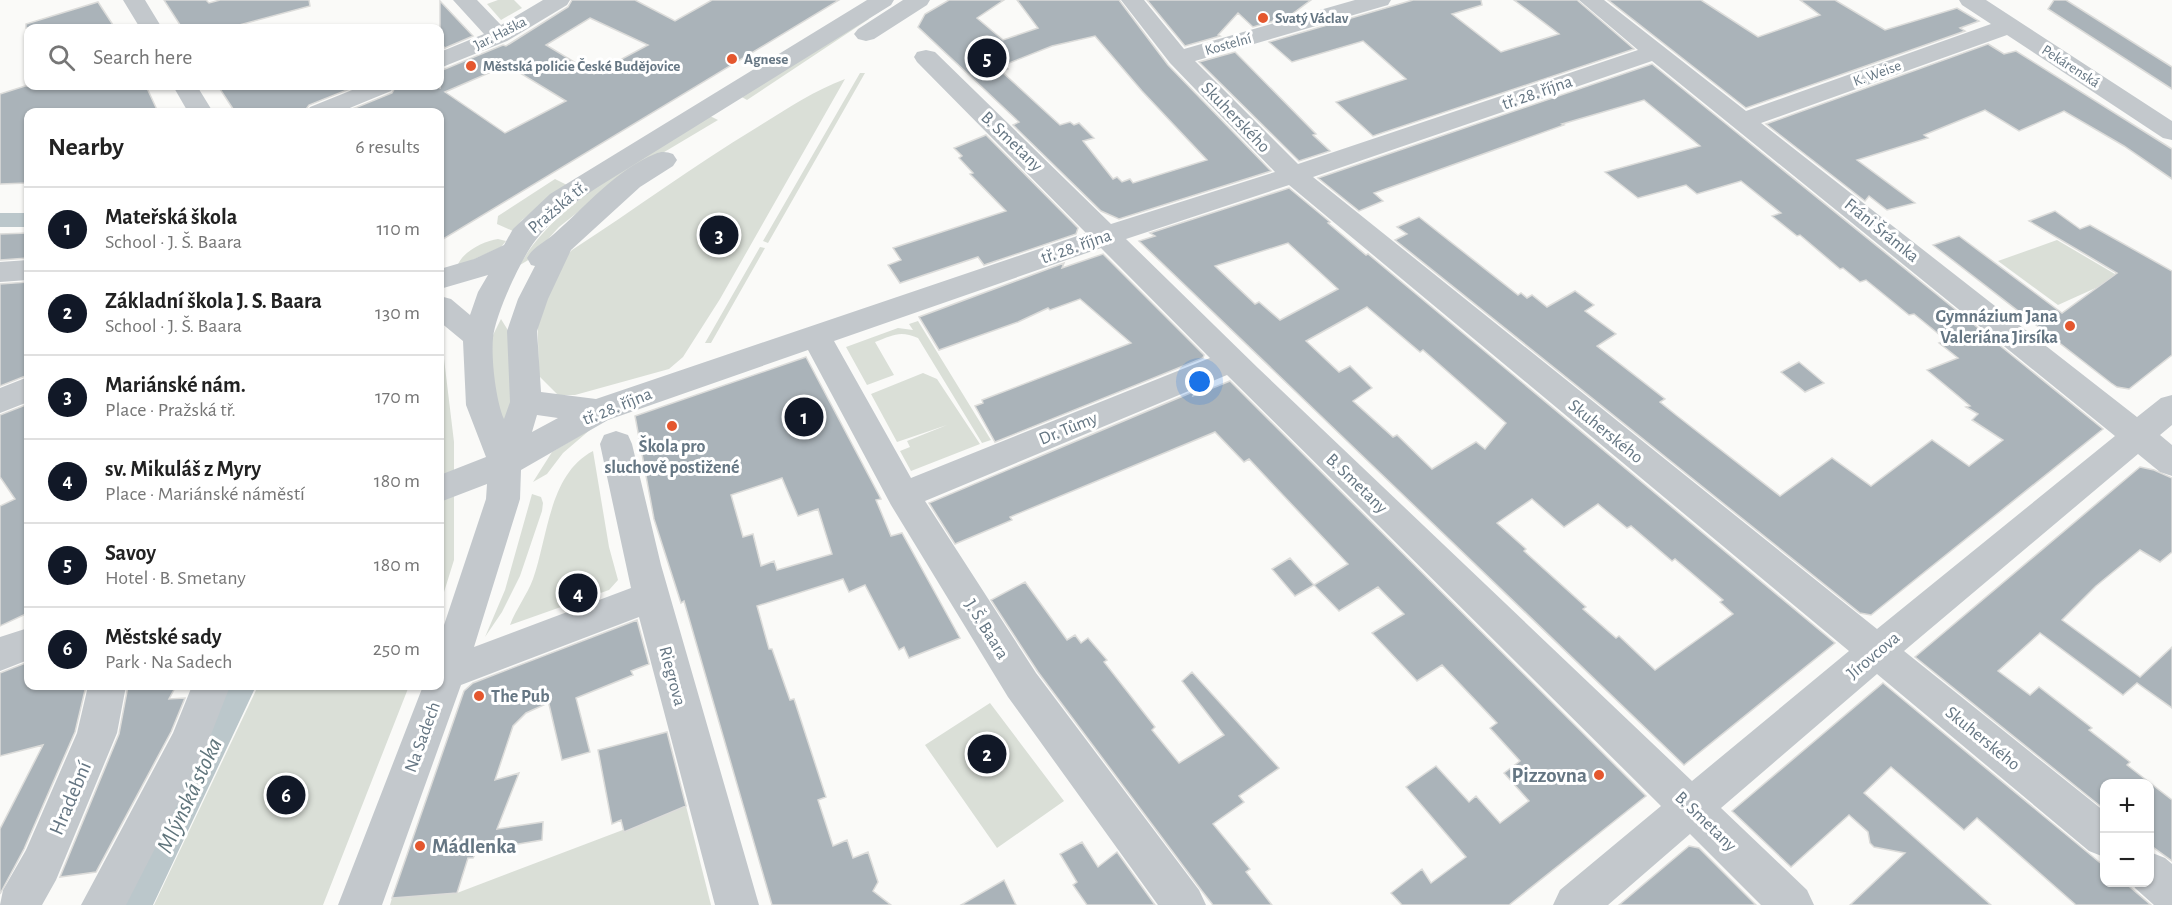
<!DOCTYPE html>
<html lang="en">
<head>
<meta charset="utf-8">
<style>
  body { margin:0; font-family:"Alegreya Sans",sans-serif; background:#f6f6f6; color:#222 }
  .controls { position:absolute; right:18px; bottom:18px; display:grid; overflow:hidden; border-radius:12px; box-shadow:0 2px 4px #0004 }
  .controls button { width:54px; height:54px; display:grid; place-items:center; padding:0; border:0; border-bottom:2px solid #e0e0e0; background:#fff; color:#222; font:30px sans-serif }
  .you { position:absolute; left:1200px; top:382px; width:21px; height:21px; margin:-15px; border:4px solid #fff; border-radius:50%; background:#1a73e8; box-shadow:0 0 0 9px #1a73e833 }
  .badge { display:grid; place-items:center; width:39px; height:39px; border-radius:50%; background:#111827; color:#fff; font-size:20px; font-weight:700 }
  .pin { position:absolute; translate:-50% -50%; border:3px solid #fff; box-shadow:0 2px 6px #0006 }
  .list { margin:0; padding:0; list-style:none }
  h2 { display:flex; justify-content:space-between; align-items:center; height:78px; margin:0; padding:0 24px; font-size:26px }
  h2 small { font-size:20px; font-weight:400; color:#767676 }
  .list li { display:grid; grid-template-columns:39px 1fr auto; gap:18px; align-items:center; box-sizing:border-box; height:84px; padding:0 24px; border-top:2px solid #e0e0e0 }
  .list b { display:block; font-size:22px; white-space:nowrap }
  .list p { margin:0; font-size:20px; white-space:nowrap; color:#767676 }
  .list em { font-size:20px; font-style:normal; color:#767676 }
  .icon { flex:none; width:33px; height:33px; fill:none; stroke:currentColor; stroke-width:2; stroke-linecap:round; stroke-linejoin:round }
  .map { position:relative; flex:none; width:2172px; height:905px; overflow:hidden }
  .search { position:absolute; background:#fff; box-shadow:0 2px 4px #0004; left:24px; top:24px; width:420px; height:66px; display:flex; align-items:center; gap:15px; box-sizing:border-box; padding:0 21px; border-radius:12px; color:#767676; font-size:22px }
  .panel { position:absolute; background:#fff; box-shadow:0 2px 4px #0004; left:24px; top:108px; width:420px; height:582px; border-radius:12px }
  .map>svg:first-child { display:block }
  .green { fill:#dadfd7 }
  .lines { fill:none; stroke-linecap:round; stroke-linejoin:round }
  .canal { fill:#bbc7cb; fill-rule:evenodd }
  .building { fill:#aab3b9; stroke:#dcdcda; stroke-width:1.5; fill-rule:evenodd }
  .minor { fill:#c3c8cc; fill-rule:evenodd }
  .poi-dot { fill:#e4572e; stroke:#fff; stroke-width:2 }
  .labels { text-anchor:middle; stroke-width:6; stroke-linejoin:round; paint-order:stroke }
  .far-poi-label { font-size:15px; font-weight:bold; fill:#657683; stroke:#fff; text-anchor:start }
  .far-street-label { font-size:15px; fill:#657683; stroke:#fff }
  .street-label { font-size:18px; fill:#657683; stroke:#fff }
  .poi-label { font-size:18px; font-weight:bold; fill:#657683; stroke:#fff; text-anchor:end }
  .near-poi-label { font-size:21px; font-weight:bold; fill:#657683; stroke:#fff; text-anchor:end }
  .near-street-label { font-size:21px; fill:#657683; stroke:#fff }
  .near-water-label { font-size:24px; font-style:italic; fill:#60757c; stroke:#fff }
</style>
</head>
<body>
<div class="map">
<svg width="2172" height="905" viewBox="0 0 2172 905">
  <rect width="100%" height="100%" fill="#fafaf8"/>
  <!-- green -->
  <path class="green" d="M498,0H514L522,8L501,20L487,4Z
    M862,19H869L747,100L740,96Z
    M860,73H865L768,243L763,241Z
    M845,79L720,299L683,357L669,369L575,395H558L539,376L537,307L563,259L572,250C634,210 693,166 756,128C785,110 813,91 845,79Z
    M710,116L718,120L629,173L602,193L559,227L530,259L520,265C555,201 649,154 710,116Z
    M555,179L567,185L522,220L513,231L497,224L498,216Z
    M498,239L506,241L501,247L457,267C461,252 484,241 498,239Z
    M2057,240L2120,277L2058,305L1998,261Z
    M760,247L765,248L711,343H705Z
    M501,319L509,332L513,398L506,426L492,399V337Z
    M918,321L991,440L982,443L918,338C900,330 893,335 875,342L894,375L867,385L846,347L898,328L913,330L909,324Z
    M440,340L442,342L454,442V560L440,605Z
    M923,373L937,379L980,444L911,471L900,451L910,447L907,441L947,425L897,442L871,394Z
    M591,429L563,453L547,474L533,482L552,452Z
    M593,451L609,547L618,580L609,590L510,625C516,609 527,595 533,579C548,537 549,474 593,451Z
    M532,494L541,497L543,503L542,511L520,576L502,612L485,637L505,590Z
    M258,686H409L323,905H154Z
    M990,703L1064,801L997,848L925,745Z
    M686,806L711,905H390L392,898L457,893Z"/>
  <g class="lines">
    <!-- canal -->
    <path class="canal" d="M0,213H28V227H0Z
      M226,686H256L153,905H119Z"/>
  </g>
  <!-- building -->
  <path class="building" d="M164,0H206L209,3L220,0H309L310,6L228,28H182Z
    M572,0H635L675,21L712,0H839L440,241V112H345L392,93L396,86H435L440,88V71L503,45L506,46L568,7ZM590,18L648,45L594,74L546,45ZM507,65L566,101L505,133L445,92Z
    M949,0H1004L977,18L1003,40L1038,28L1017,0H1119L1168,65L1271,171L1119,219L1101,211L1013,125L1019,122L918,27L925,14ZM1095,36L1142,91L1207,160L1133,183L1130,179L1122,182L1117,177L1113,179L1083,141L1094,138L1079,123L1074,125L1070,122L1060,125L1001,71L1008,69L1004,65L1052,46Z
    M1147,0H1311L1288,17L1253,27L1238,13L1218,35L1220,36L1185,46Z
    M1413,0H1481L1482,5L1452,14L1501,52L1559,34L1514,0H1577L1634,49L1373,136L1336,102L1406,79L1363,41L1292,62L1269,42Z
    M1608,0H1701L1758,37L1820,15L1800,0H1835L1885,30L1957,8L1979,21L1960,28L1965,31L1746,108Z
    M2054,0H2066L2172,67V89L2048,9Z
    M440,1L473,36L445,48L440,43Z
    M98,2L115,28H26V24Z
    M1988,44L2004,54L2016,51L2172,149V179L2124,146L2064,111L2019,131L1985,110L1924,135L1928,138L1857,160L1915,203L1887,210L1869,196L1865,201L1766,124Z
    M1235,52L1316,134L1313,135L1330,151L1299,161L1199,62Z
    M1652,64L2103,429L1871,615L1860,613L1395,240L1407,234L1397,227L1419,217L1518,295L1521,293L1527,298L1532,295L1547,307L1575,291L1594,305L1585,311L1616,334L1597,346L1665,399L1660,402L1676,415L1780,496L1832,458L1871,486L1932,440L1969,466L2003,440L1972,420L1978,414L1966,407L1970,406L1927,370L1958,358L1939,343L1946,340L1914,314L1909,315L1866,280L1860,282L1843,268L1840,269L1800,235L1797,236L1772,216L1781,213L1741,181L1697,194L1686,185L1638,198L1605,172L1700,146L1644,100L1562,124L1564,125L1374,193L1383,201L1359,211L1318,178Z
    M25,86H146L158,112H28V183L0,184V94Z
    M218,86H357L309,105L304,112H235Z
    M986,135L1078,228L1076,234L984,265L978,257L900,283L888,265L901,260L893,248L1006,211L970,174L973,173L959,158L962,156L954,148Z
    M1289,188L1330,222L1328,223L1366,255L1368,254L1835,643L1684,765L1139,241L1155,236L1150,233ZM1288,243L1338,289L1280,320L1259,302L1255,304L1215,266ZM1367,307L1420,352L1423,350L1506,423L1485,449L1476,442L1432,469L1397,435L1393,437L1353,401L1372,388L1350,366L1339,372L1306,341ZM1532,499L1564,527L1598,504L1627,528L1631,526L1672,561L1675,559L1723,600L1720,602L1733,614L1655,670L1619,636L1616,638L1583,609L1586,607L1524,551L1526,549L1497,523Z
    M2055,211L2080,229L2090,225L2172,271V355L2129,389L2117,387L2111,383L1933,245L1959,236L2062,313L2117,273L2029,221Z
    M28,233V258L0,260V234Z
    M1103,254L1204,355L1203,358L995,442L975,406L983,403L982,400L1131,343L1080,299L1050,310L1048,308L1018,322L939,350L919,317L1064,263L1062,268Z
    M28,282V375L0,386V284Z
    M806,357L881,499L876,500L891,536L902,533L960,638L909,658L904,647L899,650L865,585L849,592L843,579L757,606L769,649H772L790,700L794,699L826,797L818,800L833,846L847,840L853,858L868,852L878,882L873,891L891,905H772L684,601L681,603L654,519L635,416ZM782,478L798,516L818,509L832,554L777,570L774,561L761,566L753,534L743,537L731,495Z
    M1799,362L1811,372L1824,383L1805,392L1781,372Z
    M1230,381L1646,796L1509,905H1402L1391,893L1422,869L1431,883L1466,857L1406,787L1436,766L1469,802L1476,796L1500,823L1529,801L1504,773L1520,761L1490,728L1497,723L1442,665L1417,681L1372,633L1404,614L1378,587L1339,611L1314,585L1348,564L1249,459L1244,462L1215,432L1010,517L1012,520L955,544L929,503L1195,391L1193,396Z
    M28,404V613L0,626V506L15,499L0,477V415Z
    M2140,467L2154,470L2172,478V552L2160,562L2140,550L2096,586L2062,620L2140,677L2172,647V708L2137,683L2123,695L2040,633L1998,671L2030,695L2039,687L2092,728L2089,730L2130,762L2127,765L2172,800V861L2150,845V783H2104V809L1915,657Z
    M1290,558L1314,585L1295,596L1272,569Z
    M1025,582L1067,640L1075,635L1081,643L1088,638L1107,660L1104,662L1155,727L1152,730L1179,763L1224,735L1182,681L1192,672L1279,768L1239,796L1244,802L1213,824L1250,869L1246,872L1272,905H1213L1202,891L1038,672L991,600Z
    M637,620L649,664L631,671L633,675L576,698L590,752L562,760L548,700L546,704L526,713L513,726L495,780L519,773L497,829L543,822L542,840L477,851L473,858H468L457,893L392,898L464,691L473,683Z
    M28,662V686H86L75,732L24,849L0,894V829L43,745L0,756V673Z
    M1883,683L2104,866V882H2124L2151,905H2076L1977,818L1964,830L1891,767L1864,793L1991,905H1850L1905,853L1874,847L1870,843L1868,832L1849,815L1791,867L1732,811Z
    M128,686H176L169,699L185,698L171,732L96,872L60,877L119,734Z
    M667,732L686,806L624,832L621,820L612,824L598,750Z
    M1082,842L1098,867L1117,852L1155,905H1087L1073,885L1077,882L1060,854Z
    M1689,846L1699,848L1756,905H1619Z
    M1004,880L1016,905H961Z"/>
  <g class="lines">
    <!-- minor -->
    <path class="minor" d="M123,0H145L162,28H140Z
      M453,0H477L501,25L543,0H570L567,5L507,41L440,68V52L484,34Z
      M867,0H894L891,5L598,187C575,202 551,219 535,241C521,259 495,315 493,338C491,359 496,401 504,419L510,402L507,331L518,299L535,266L531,265L527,258C533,247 545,242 554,234C585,207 617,169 655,154C662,151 667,152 673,154L677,160L673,166L640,187L571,250L548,299L537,331L541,392L596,399L1086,233L917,62L914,57L917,52L926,50L935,52L1111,224L1275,172L1170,63L1121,0H1144L1184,49L1355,0H1391L1388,5L1195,61L1298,164L1638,50L1579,0H1604L1746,111L1991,24L1962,5L1959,0H1986L2172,121V140L2163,138L2007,35L1761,123L2137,417L2161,398L2172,395V425L2160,435L2172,445V476L2160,472L2138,454L1904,651L2104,811V857L2089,851L1877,674L1721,808L1807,890L1814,905H1761L1690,834L1608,905H1553L1560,890L1661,806L1227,375L925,501L1036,673L1199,890L1206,905H1158L1008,697L891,505L808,350L608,420L521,470L520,499L474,647L631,588L600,444L604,435L616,431L628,435L632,444L661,565L759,905H715L639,617L461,685L382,905H338L423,686H440V637L486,499L487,484L440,502V475L486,457L466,405L463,341L440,322V296L451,299L470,315L478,292L488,275L440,289V269L474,259L504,245L513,229L550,194ZM1652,61L2115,436L1877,629L1313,177ZM1289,185L1849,651L1692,781L1258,368L1126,239ZM1101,248L1210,358L911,478L834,341ZM537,415L558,418L532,432Z
      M903,0H930L927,5L874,39L866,41L858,39L854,34L858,29Z
      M173,86H197L213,112H188Z
      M362,86H394L391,91L340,112H306L310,107Z
      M28,260V280L0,282V262Z
      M28,377V402L0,413V388Z
      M28,628V660L0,671V637Z
      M88,686H126L117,733L56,880L42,905H0L3,890L26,850L77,733Z
      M192,686H230L203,755L126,905H81L173,733Z
      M2150,852L2165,858L2172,864V905H2154L2135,888L2133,882H2150Z"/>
  </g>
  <!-- markers -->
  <g class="poi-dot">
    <circle cx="1263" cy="18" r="6"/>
    <circle cx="732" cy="59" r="6"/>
    <circle cx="471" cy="66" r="6"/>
    <circle cx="2070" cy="326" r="6"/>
    <circle cx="672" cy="426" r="6"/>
    <circle cx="479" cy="696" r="6"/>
    <circle cx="1599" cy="775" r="6"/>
    <circle cx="420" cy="846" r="6"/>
  </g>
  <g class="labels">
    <!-- far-poi labels -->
    <g class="far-poi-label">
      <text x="1275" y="23">Svatý Václav</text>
      <text x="744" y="64">Agnese</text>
      <text x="483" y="71">Městská policie České Budějovice</text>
    </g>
    <!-- far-street labels -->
    <g class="far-street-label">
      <text transform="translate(500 33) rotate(-27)" y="5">Jar. Haška</text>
      <text transform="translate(1228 44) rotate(-16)" y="5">Kostelní</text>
      <text transform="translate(2071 66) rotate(33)" y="5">Pekárenská</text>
      <text transform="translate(1877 73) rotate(-20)" y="5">K. Weise</text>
    </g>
    <!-- street labels -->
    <g class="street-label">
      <text transform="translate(1537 92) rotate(-19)" y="6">tř. 28. října</text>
      <text transform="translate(1236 117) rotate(46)" y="6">Skuherského</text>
      <text transform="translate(1012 141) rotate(44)" y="6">B. Smetany</text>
      <text transform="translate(557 207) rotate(-40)" y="6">Pražská tř.</text>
      <text transform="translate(1882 230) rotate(39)" y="6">Fráni Šrámka</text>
      <text transform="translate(1076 246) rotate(-19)" y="6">tř. 28. října</text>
      <text transform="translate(617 406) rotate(-22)" y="6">tř. 28. října</text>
      <text transform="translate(1068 428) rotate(-22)" y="6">Dr. Tůmy</text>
      <text transform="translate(1606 431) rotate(39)" y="6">Skuherského</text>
      <text transform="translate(1357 483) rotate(44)" y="6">B. Smetany</text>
      <text transform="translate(987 629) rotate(58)" y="6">J. Š. Baara</text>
      <text transform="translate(1873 655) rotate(-40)" y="6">Jírovcova</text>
      <text transform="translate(673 676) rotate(75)" y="6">Riegrova</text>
      <text transform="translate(422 737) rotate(-70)" y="6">Na Sadech</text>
      <text transform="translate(1983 738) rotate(39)" y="6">Skuherského</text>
      <text transform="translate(1706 821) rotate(44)" y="6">B. Smetany</text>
    </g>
    <!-- poi labels -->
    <g class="poi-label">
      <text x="2058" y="322">Gymnázium Jana<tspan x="2058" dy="21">Valeriána Jirsíka</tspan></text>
      <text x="672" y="452" text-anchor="middle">Škola pro<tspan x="672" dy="21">sluchově postižené</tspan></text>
      <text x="491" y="702" text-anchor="start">The Pub</text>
    </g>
    <!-- near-poi labels -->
    <g class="near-poi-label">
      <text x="1587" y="782">Pizzovna</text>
      <text x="432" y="853" text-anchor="start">Mádlenka</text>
    </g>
    <!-- near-street labels -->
    <g class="near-street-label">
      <text transform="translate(70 798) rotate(-67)" y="7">Hradební</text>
    </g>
    <!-- near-water labels -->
    <g class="near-water-label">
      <text transform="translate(189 795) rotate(-65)" y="8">Mlýnská stoka</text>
    </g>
  </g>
</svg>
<div class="controls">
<button>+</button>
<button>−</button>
</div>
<div class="you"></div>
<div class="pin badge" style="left:804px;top:417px">1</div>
<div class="pin badge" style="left:987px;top:754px">2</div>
<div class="pin badge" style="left:719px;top:235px">3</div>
<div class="pin badge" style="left:578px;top:593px">4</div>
<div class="pin badge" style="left:987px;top:58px">5</div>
<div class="pin badge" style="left:286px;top:795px">6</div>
<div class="search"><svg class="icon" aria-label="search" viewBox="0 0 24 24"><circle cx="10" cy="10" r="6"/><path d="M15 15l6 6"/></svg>Search here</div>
<section class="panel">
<h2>Nearby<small>6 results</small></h2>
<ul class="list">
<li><span class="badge">1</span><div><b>Mateřská škola</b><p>School · J. Š. Baara</p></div><em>110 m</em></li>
<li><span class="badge">2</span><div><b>Základní škola J. S. Baara</b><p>School · J. Š. Baara</p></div><em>130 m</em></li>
<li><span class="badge">3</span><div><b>Mariánské nám.</b><p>Place · Pražská tř.</p></div><em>170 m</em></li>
<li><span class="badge">4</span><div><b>sv. Mikuláš z Myry</b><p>Place · Mariánské náměstí</p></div><em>180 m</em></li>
<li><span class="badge">5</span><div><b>Savoy</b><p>Hotel · B. Smetany</p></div><em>180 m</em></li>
<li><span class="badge">6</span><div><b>Městské sady</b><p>Park · Na Sadech</p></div><em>250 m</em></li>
</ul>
</section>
</div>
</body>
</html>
